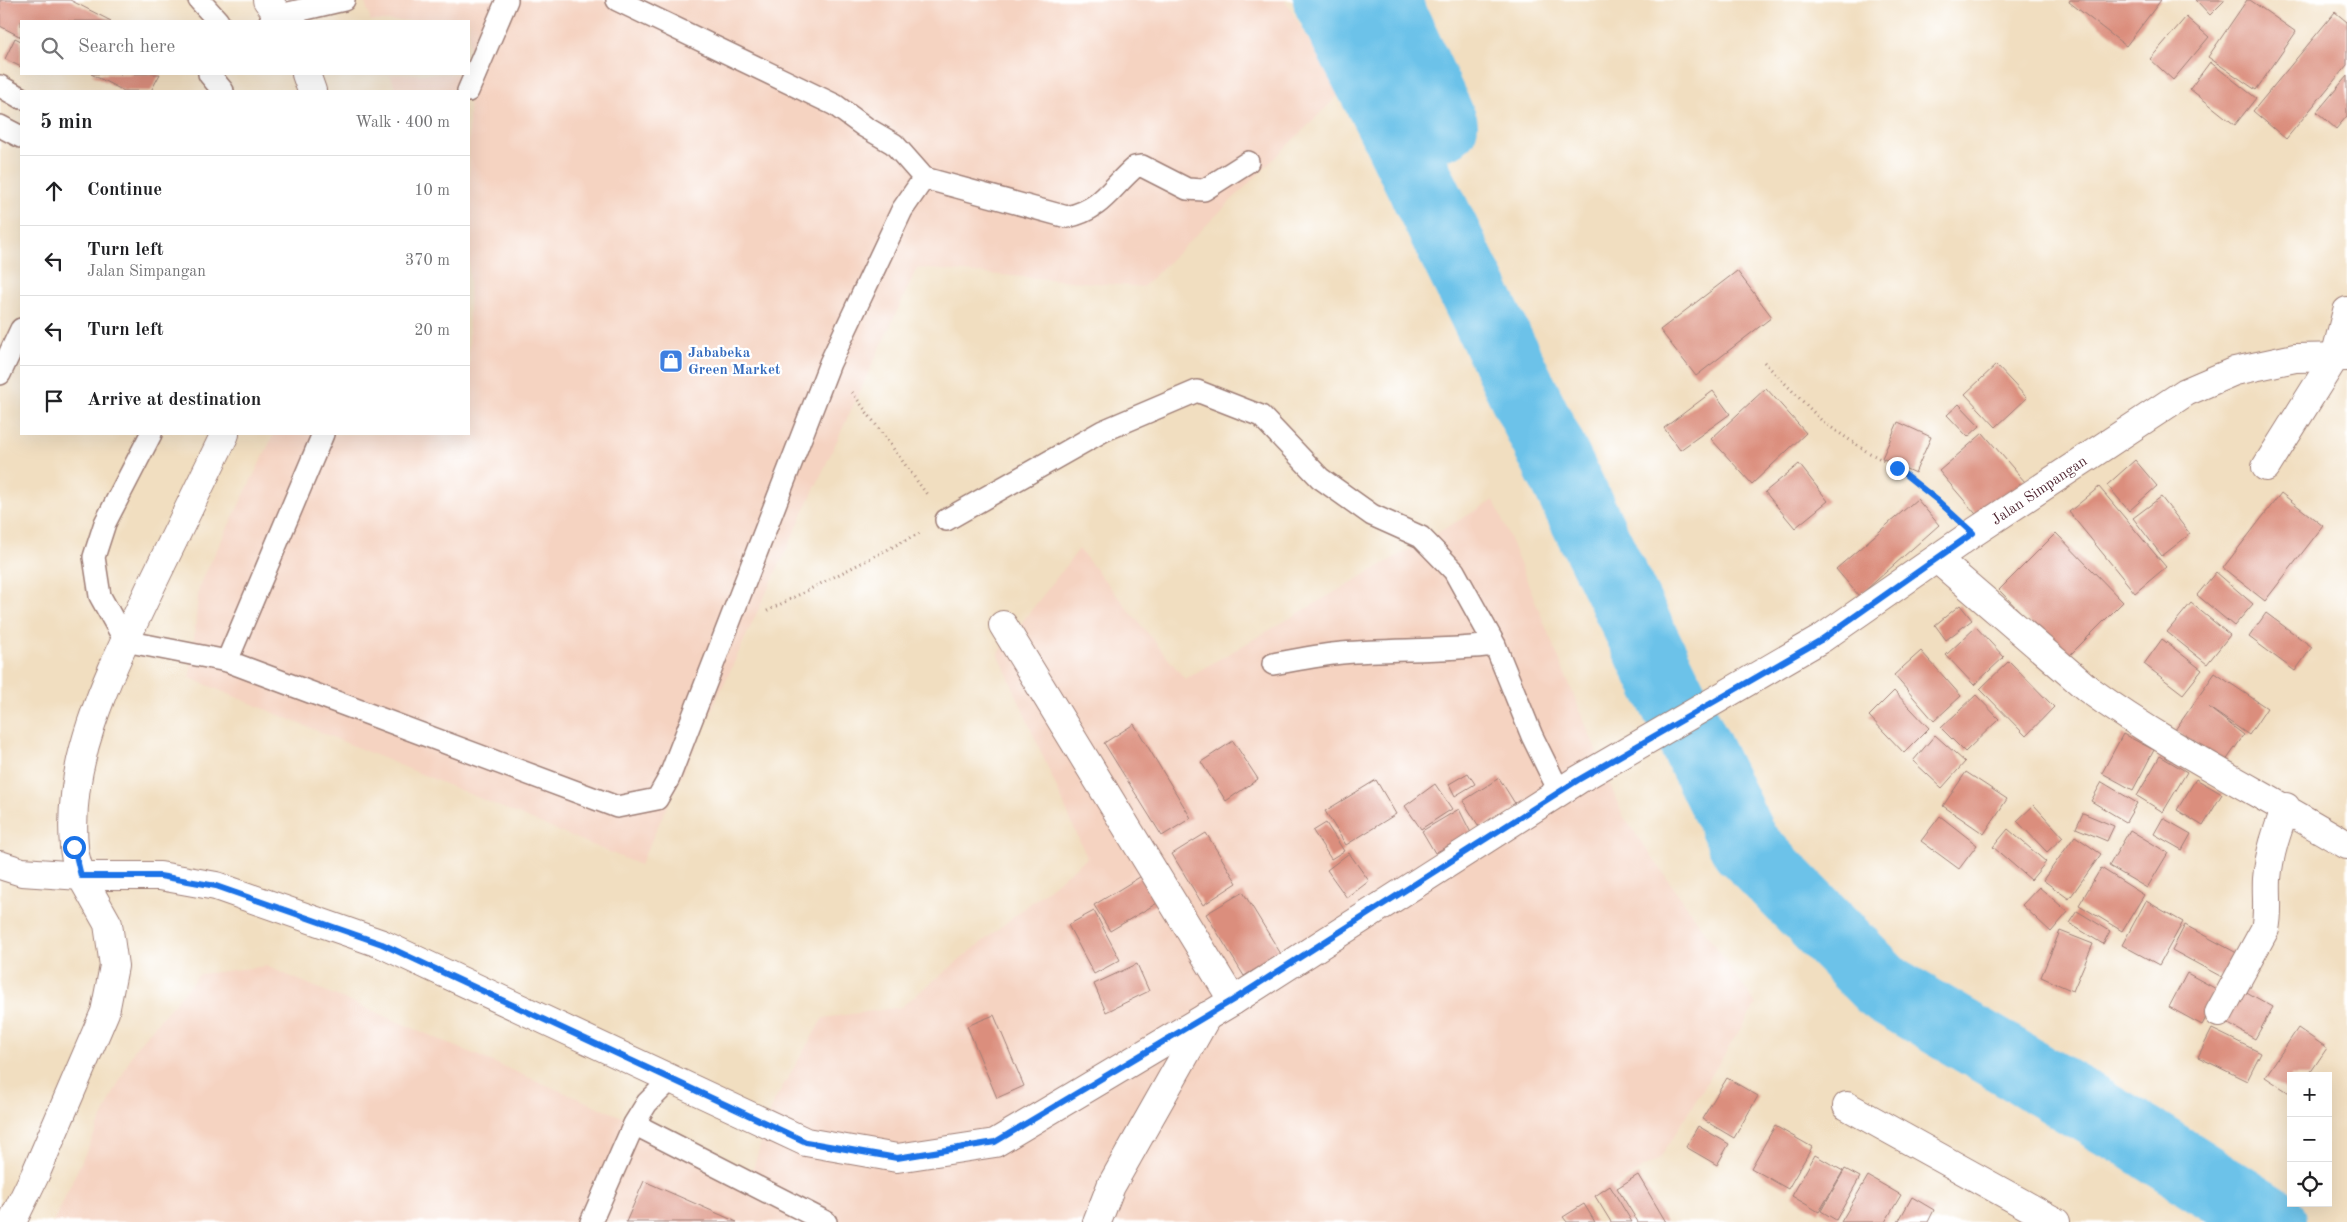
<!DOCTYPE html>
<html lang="en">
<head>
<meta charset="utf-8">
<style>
  body { margin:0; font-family:"Old Standard TT",serif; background:#f2f2f2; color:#202124 }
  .controls { position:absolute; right:15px; bottom:15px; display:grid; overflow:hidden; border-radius:0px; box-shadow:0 5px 20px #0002 }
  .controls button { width:45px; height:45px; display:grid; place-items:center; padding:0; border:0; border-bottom:1px solid #e0e0e0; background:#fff; color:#202124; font:25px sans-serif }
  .stop { position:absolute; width:15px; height:15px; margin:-11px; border:4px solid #1a73e8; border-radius:50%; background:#fff }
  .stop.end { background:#1a73e8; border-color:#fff; box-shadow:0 1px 5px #0008 }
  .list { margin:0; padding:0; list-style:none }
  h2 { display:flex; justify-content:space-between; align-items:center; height:65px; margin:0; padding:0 20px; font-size:21px }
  h2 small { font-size:16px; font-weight:400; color:#757577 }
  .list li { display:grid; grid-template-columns:32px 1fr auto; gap:15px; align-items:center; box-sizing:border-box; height:70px; padding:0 20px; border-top:1px solid #e0e0e0 }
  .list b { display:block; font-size:19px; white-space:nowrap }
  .list p { margin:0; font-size:16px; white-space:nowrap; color:#757577 }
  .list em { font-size:16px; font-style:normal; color:#757577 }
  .icon { flex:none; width:28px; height:28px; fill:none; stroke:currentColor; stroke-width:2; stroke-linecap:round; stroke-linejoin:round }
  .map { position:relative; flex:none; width:2347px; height:1222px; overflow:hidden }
  .search { position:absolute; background:#fff; box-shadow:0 5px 20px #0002; left:20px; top:20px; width:450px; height:55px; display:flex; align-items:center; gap:12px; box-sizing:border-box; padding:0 18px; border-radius:0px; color:#757577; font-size:19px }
  .panel { position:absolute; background:#fff; box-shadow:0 5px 20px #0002; left:20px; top:90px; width:450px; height:345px; border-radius:0px }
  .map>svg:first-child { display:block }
  .built { fill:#f5d3c1 }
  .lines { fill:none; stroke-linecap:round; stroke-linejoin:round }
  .river { stroke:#6cc2e9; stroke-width:70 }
  .building { fill:#db8e7d }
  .service-casing { stroke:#9e7e76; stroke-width:24 }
  .minor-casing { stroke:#9e7e76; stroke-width:30 }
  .tertiary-casing { stroke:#9e7e76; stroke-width:30 }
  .path { stroke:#9e7e76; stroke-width:3; stroke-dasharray:1 4; stroke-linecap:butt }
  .service { stroke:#fff; stroke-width:21 }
  .minor { stroke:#fff; stroke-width:28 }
  .tertiary { stroke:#fff; stroke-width:28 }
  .route { stroke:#1a73e8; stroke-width:6 }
  .labels { text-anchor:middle; stroke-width:4.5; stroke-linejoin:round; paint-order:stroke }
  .shop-label { font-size:15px; font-weight:bold; fill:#366cbe; stroke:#fff; text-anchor:start }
  .street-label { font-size:15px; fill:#4a1f2b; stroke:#fff }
</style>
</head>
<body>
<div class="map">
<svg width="2347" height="1222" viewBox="0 0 2347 1222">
  <rect width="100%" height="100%" fill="#fff"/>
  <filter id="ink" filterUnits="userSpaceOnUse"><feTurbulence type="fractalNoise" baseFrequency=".02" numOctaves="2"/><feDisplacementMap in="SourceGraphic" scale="10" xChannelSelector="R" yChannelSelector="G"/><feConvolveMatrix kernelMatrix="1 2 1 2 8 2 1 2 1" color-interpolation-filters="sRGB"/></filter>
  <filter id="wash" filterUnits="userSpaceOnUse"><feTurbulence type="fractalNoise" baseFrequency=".0096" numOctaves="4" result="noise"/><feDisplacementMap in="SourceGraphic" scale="20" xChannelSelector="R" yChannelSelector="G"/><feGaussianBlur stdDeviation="1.12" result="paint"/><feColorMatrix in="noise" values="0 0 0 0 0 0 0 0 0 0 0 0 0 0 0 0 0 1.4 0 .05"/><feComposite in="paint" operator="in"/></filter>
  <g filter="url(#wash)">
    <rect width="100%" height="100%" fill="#f1dec0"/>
    <!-- built -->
    <path class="built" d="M364,0H1285L1340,94L1143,287L917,268L640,865L190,678L199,586L274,434H469V91H397L390,74H469V21H371Z
      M1494,500L1623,816L1756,1004L1660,1158L1555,1222H53L135,1048L200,974L266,966L752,1172L773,1103L823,1018L901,1007L1087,858L998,653L1079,549L1185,679Z"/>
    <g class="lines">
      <!-- river -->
      <path class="river" d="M1328,0L1392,125L1745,846L1884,988L2146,1142L2272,1222
        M1385,0L1443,125"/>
    </g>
    <g id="blocks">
      <!-- building -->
      <path class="building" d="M0,0H70L111,21H21V37L0,26Z
        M2070,0H2161L2126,46L2069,2Z
        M2196,0H2225L2210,15Z
        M2247,0H2250L2296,32L2256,90L2208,57Z
        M2335,12L2347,22V65L2286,139L2253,111Z
        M2186,17L2209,37L2173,80L2150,59Z
        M15,38L21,41V67L5,59Z
        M2210,62L2256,98L2235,125L2190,89Z
        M91,74H160L151,91H124Z
        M2347,76V116L2336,129L2317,112Z
        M1737,271L1772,317L1696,376L1660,330Z
        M1996,365L2027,398L1996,427L1965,394Z
        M1766,388L1806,433L1752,484L1711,439Z
        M1713,391L1730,414L1680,450L1664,428Z
        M1959,404L1980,426L1968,437L1947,415Z
        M1898,422L1931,437L1915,473L1882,458Z
        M1983,433L2025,482L1981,520L1939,471Z
        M2135,460L2157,486L2129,511L2107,485Z
        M1799,464L1828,501L1795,528L1765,492Z
        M2099,487L2166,567L2135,593L2069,512Z
        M2281,493L2323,526L2265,601L2223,568Z
        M2161,497L2190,534L2162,556L2133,518Z
        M1917,499L1939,525L1859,596L1836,569Z
        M2056,533L2123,602L2066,659L1999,590Z
        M2216,572L2253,604L2234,626L2197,595Z
        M2191,603L2230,635L2207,664L2167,632Z
        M1960,605L1972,620L1946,640L1935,625Z
        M2266,613L2312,647L2295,671L2249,637Z
        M1976,627L2004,657L1974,685L1946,655Z
        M2162,639L2202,670L2183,694L2144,664Z
        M1921,651L1961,696L1934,721L1894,675Z
        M2009,661L2054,707L2026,736L1980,689Z
        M2215,673L2267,708L2249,735L2208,707L2244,735L2223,765L2175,730Z
        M1894,691L1929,728L1904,753L1869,716Z
        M1976,695L1999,719L1965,752L1941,728Z
        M1134,724L1191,818L1162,836L1104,743Z
        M2123,734L2154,750L2133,790L2102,773Z
        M1935,735L1965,762L1942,788L1913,761Z
        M1233,741L1258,779L1226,801L1201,762Z
        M2160,756L2187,772L2163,812L2137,796Z
        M1966,772L2007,799L1984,834L1943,806Z
        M1468,773L1475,784L1455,796L1449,784Z
        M1499,778L1516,805L1480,828L1463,801Z
        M2196,779L2222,794L2203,826L2177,810Z
        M1376,780L1396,814L1346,845L1325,811Z
        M2102,782L2137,803L2126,822L2091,801Z
        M1435,784L1452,809L1421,829L1405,806Z
        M2034,805L2063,837L2047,852L2017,821Z
        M1459,809L1471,833L1435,853L1422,831Z
        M2083,813L2114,826L2107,841L2076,828Z
        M1940,816L1977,845L1959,869L1921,841Z
        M2163,818L2191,834L2182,850L2154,834Z
        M1326,823L1344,851L1331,859L1313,831Z
        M2008,829L2046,862L2031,880L1993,847Z
        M2130,830L2168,853L2147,888L2109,866Z
        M1206,833L1237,883L1203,905L1172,854Z
        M2075,836L2101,854L2069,899L2043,880Z
        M1349,853L1369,881L1347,898L1327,870Z
        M2101,868L2144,895L2122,931L2079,905Z
        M1148,872L1164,899L1110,931L1094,905Z
        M2039,887L2068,912L2051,932L2022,905Z
        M1243,892L1281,954L1244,976L1206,914Z
        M2146,901L2183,922L2159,965L2122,945Z
        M1094,911L1120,960L1094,974L1068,925Z
        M2077,911L2110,931L2103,944L2069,923Z
        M2185,925L2246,958L2233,983L2172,950Z
        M2060,931L2093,944L2073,991L2041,977Z
        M1137,964L1149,991L1106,1012L1094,984Z
        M2187,973L2220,991L2202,1025L2169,1007Z
        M2243,990L2273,1007L2255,1039L2225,1022Z
        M994,1015L1024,1086L997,1098L967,1026Z
        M2298,1028L2327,1048L2308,1076H2291V1094L2265,1077Z
        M2212,1029L2261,1053L2247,1081L2198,1057Z
        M1727,1078L1758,1096L1734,1138L1702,1119Z
        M1698,1126L1729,1144L1717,1165L1686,1147Z
        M1775,1126L1812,1147L1788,1189L1751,1168Z
        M1815,1155L1843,1171L1819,1212L1792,1196Z
        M1845,1169L1860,1177L1836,1220L1821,1211Z
        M1638,1175L1666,1222H1638L1617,1188Z
        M1868,1176L1901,1195L1885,1222H1841Z
        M644,1181L737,1222H626Z
        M1610,1186L1632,1222H1611L1595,1196Z
        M1912,1197L1934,1210L1928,1222H1898Z
        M1584,1204L1595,1222H1567L1563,1217Z"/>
    </g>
  </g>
  <g filter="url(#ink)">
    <use href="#blocks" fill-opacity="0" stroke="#9e7e76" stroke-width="1"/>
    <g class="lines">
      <!-- service casing -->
      <g class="service-casing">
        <path id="service" d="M199,0L218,21
          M270,21L280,15L344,0
          M209,74L223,91
          M0,86L21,98
          M468,91L507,0
          M0,126L21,137
          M924,178L1067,217C1103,209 1110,188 1135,167L1142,166L1187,189L1204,190L1248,162
          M0,374L21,329
          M151,434L105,523L94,557L100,596L125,641L227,661L617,807L657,799L669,778L830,363L902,210L924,178L894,144L865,127L835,105L617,0
          M946,520L1103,431L1197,391L1261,416L1320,478L1372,515L1421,537L1454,571L1495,645L1532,736L1560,793
          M227,661L323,434
          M1273,664C1296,660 1319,655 1342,653C1393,649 1444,651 1495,645
          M634,1124L826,1222
          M591,1222L634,1124L647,1103L670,1080"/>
      </g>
      <!-- minor casing -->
      <g class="minor-casing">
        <path id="minor" d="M2266,467L2335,357L2347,311
          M1937,559L2088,689C2169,748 2261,793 2347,845
          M1003,625L1233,1001
          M0,865L22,872L81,876L108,924L114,966L105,1012L35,1175L12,1222
          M2219,1013L2265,929C2269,912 2266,896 2267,879C2269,854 2277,831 2286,807
          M1847,1106L2056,1222
          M1097,1222L1111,1186L1207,1016"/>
      </g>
      <!-- tertiary casing -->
      <g class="tertiary-casing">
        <path id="tertiary" d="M267,0L283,21
          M306,74L312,91
          M225,434C201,484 176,534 152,584C114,665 66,754 74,846C74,856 78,866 81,876H160L216,886L382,944L806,1142L897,1158L995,1143L1233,1001L1578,780L1821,639L1973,533L2186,392L2235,371L2295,358L2347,357"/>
      </g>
      <!-- path -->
      <path class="path" d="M1764,362L1823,422L1866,451L1897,468L1948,509
        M852,392L928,496
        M767,611L920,533"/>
      <!-- service -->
      <use href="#service" class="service"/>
      <!-- minor -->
      <use href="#minor" class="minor"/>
      <!-- tertiary -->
      <use href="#tertiary" class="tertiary"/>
    </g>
  </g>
  <g class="lines" filter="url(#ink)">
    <!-- route -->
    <path class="route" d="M74,847L81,876H160L216,886L382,944L806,1142L897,1158L995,1142L1233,1000L1578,780L1821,640L1973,533L1937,500L1897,468"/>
  </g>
  <!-- icons -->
  <defs>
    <g id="shop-square" transform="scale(1.25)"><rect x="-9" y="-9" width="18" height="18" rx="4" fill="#3f7fe0" stroke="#fff"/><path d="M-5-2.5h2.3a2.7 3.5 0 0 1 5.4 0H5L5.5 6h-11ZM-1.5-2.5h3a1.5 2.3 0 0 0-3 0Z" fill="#fff"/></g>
  </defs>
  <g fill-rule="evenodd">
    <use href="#shop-square" x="671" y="361"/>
  </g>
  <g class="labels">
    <!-- shop labels -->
    <g class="shop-label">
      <text x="688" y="357">Jababeka<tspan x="688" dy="17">Green Market</tspan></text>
    </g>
    <!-- street labels -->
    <g class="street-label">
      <text transform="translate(2039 490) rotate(-34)" y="5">Jalan Simpangan</text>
    </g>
  </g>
</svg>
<div class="controls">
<button>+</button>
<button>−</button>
<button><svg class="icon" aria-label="locate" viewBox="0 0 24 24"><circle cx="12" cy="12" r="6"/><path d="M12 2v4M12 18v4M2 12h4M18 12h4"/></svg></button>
</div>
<div class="stop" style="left:74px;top:847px"></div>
<div class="stop end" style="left:1897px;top:468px"></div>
<div class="search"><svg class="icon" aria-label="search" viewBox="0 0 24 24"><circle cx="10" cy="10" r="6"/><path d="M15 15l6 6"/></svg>Search here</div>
<section class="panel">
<h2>5 min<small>Walk · 400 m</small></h2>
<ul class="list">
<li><svg class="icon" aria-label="ahead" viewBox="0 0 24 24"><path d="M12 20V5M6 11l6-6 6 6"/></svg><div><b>Continue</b></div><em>10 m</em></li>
<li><svg class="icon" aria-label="left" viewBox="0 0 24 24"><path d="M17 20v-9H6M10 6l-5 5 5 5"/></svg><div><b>Turn left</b><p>Jalan Simpangan</p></div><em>370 m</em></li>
<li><svg class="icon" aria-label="left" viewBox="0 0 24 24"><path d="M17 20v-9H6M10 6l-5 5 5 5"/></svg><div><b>Turn left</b></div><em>20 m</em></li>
<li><svg class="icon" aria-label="arrive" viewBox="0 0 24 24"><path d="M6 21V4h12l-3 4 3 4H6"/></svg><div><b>Arrive at destination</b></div></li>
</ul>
</section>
</div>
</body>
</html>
